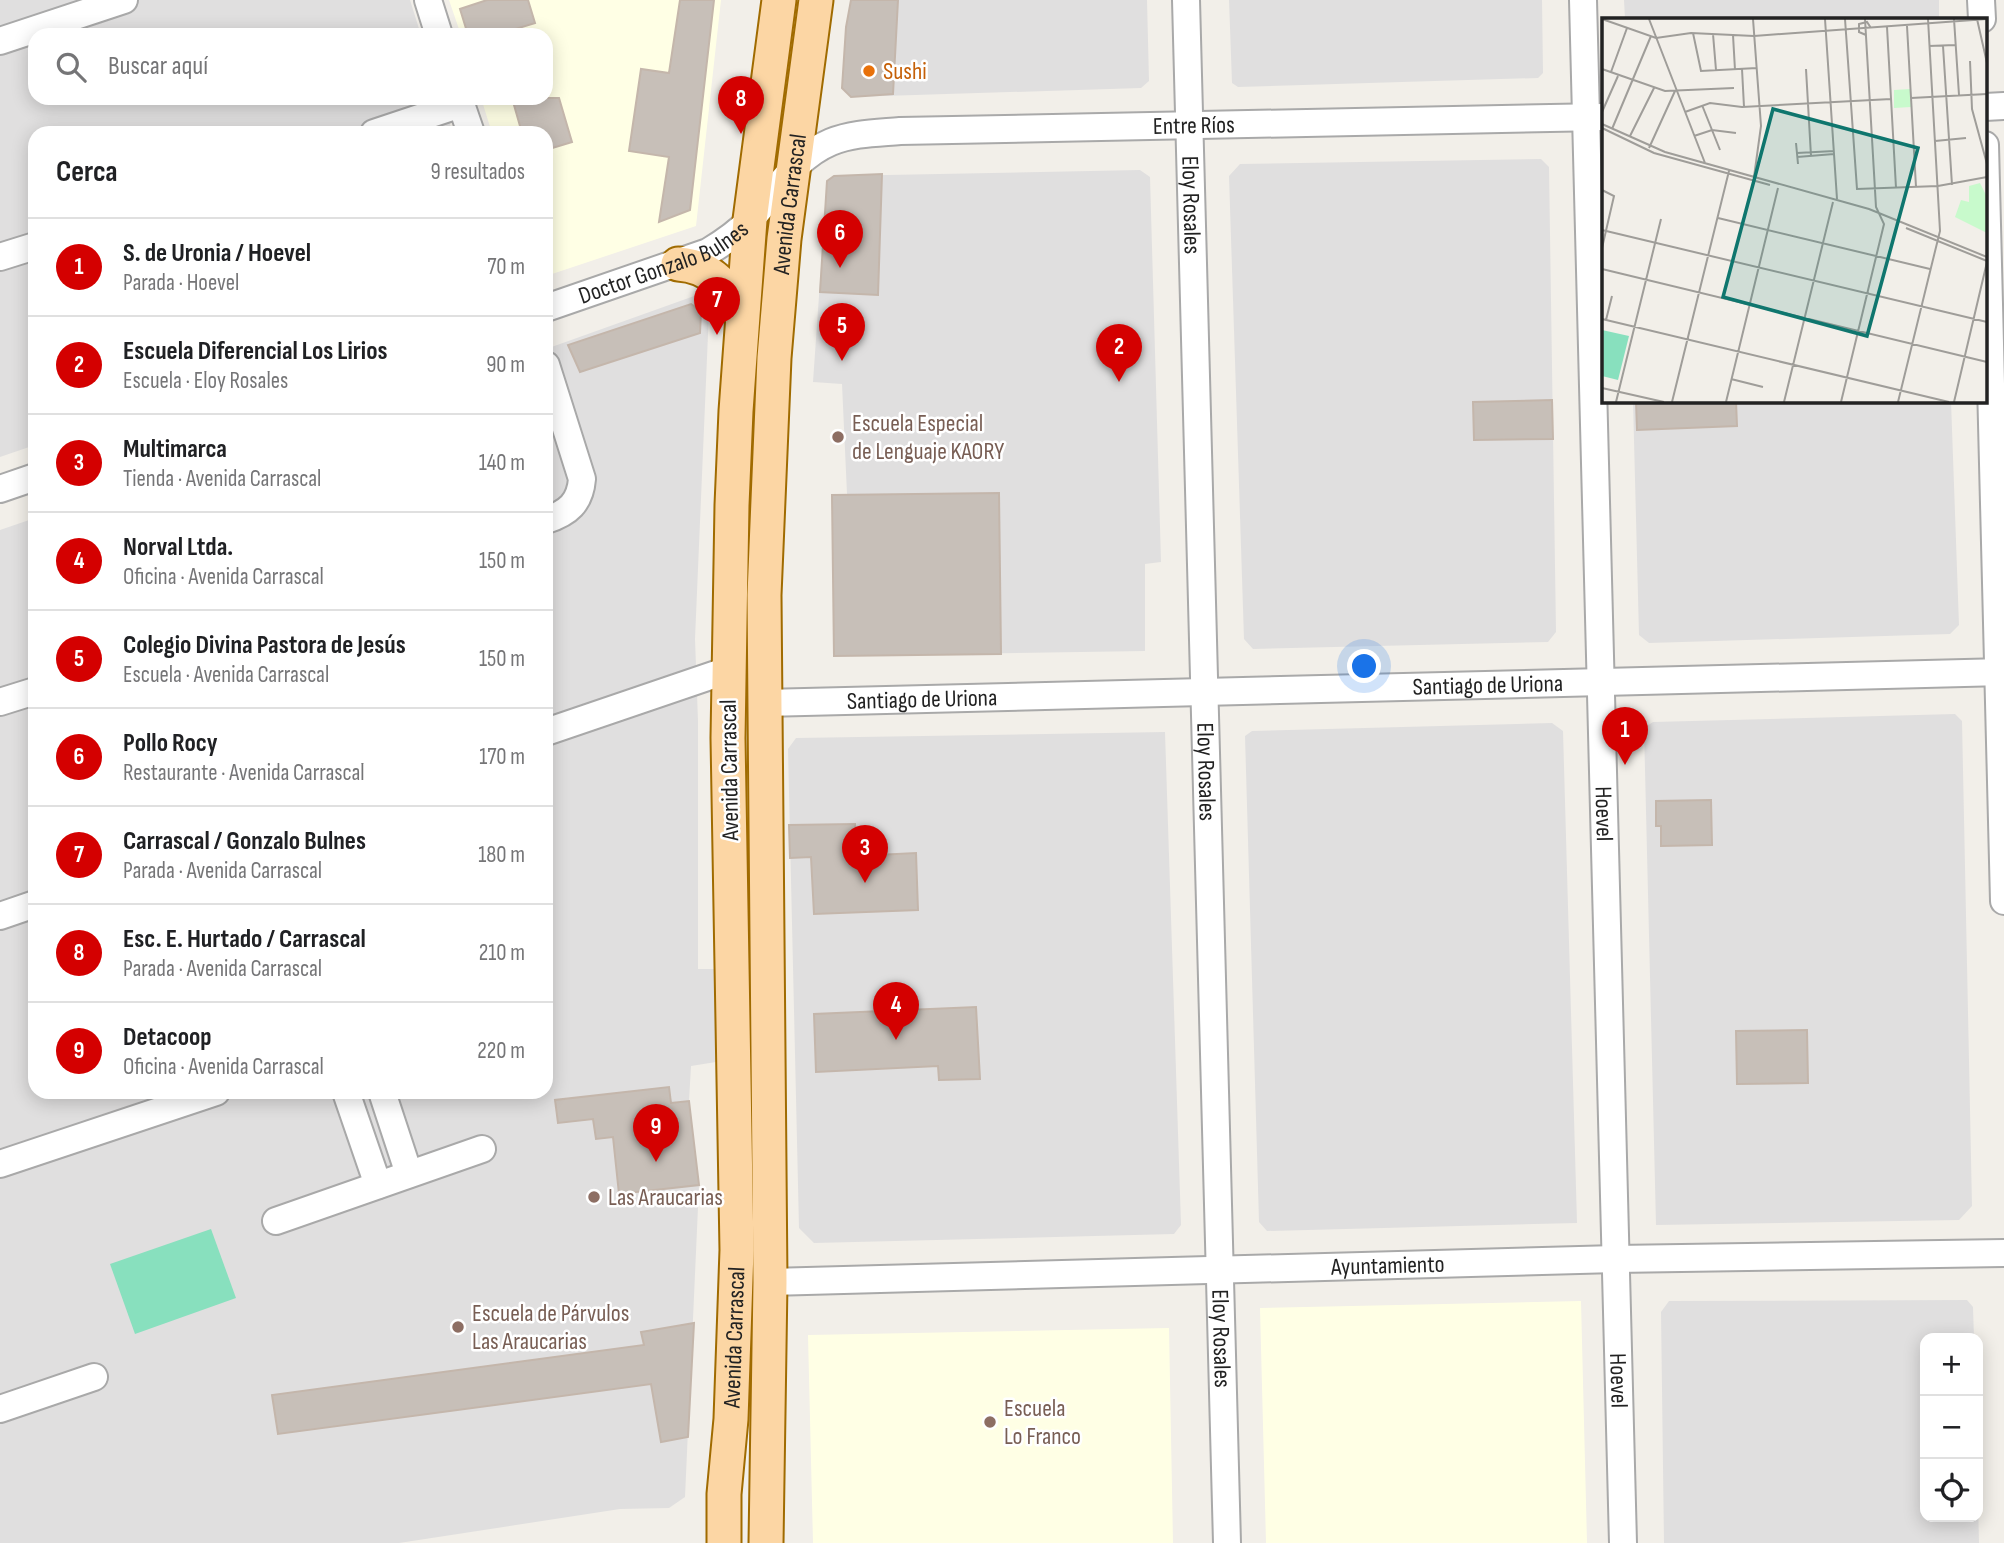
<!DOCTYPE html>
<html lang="es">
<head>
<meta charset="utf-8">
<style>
  body { margin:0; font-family:"Sofia Sans Condensed",sans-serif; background:#f6f6f6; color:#202124 }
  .controls { position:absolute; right:21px; bottom:21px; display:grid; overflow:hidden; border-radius:14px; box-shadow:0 4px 18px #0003 }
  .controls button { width:63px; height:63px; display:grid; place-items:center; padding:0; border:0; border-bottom:2px solid #e0e0e0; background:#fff; color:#202124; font:35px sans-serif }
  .you { position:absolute; left:1365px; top:667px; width:24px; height:24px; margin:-18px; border:5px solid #fff; border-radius:50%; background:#1a73e8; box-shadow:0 0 0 10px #1a73e833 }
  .badge { display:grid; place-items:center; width:46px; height:46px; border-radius:50%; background:#d40000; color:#fff; font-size:23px; font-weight:700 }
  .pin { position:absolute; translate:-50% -58px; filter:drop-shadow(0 2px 4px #0008) }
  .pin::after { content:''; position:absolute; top:37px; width:24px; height:21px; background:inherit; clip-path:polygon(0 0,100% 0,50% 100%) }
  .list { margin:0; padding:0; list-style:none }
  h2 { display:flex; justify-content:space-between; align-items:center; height:91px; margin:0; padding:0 28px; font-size:30px }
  h2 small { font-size:23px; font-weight:400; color:#757577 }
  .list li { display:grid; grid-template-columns:46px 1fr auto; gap:21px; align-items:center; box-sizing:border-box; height:98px; padding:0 28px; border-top:2px solid #e0e0e0 }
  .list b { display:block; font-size:26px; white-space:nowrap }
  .list p { margin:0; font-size:23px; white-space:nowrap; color:#757577 }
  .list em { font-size:23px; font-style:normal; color:#757577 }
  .icon { flex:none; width:38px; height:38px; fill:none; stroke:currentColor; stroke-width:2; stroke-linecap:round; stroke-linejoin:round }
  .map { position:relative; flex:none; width:2004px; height:1543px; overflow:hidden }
  .search { position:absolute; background:#fff; box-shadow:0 4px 18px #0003; left:28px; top:28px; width:525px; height:77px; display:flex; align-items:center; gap:18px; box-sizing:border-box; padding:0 24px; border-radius:21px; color:#757577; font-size:26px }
  .panel { position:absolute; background:#fff; box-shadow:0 4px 18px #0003; left:28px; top:126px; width:525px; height:973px; border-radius:21px }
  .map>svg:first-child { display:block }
  .residential { fill:#e0dfdf }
  .education { fill:#ffffe5 }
  .pitch { fill:#88e0be }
  .building { fill:#c7bfb8; stroke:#c4b6ab; stroke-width:2 }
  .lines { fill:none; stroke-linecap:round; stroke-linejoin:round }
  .minor-casing { stroke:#a9a9a9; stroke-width:30 }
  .major-casing { stroke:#a06b00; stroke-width:37 }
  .minor { stroke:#fff; stroke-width:26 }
  .major { stroke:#fcd6a4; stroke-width:33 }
  .food-dot { fill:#e8710a; stroke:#fff; stroke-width:2.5 }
  .education-dot { fill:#8d6e63; stroke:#fff; stroke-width:2.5 }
  .labels { text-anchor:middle; stroke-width:5; stroke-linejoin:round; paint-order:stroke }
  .food-label { font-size:24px; fill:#c56008; stroke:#fff; text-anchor:start }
  .street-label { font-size:24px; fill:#222; stroke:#fff }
  .education-label { font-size:24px; fill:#785e54; stroke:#fff; text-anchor:start }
  .inset-road { fill:none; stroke:#9f9d99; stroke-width:2 }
  .view { fill:#0f766e; fill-opacity:0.15; stroke:#0f766e; stroke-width:3.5 }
  .inset-edge { fill:none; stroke:#222; stroke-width:3.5 }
</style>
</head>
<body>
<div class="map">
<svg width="2004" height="1543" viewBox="0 0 2004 1543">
  <rect width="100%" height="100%" fill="#f2efe9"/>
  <!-- residential -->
  <path class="residential" d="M0,0H410L421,35H35V98H441L453,133H35V445L0,457Z
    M851,0H1147L1149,81L1141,88L851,97L842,88Z
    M1229,0H1542L1543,73L1538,78L1238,87L1232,83Z
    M1624,0H1939V19H1625Z
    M1541,159L1549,167L1556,632L1548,642L1253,649L1244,639L1229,176L1240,164Z
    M1140,170L1150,177L1161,562L1145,564V651L834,656L832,495L847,494L842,384L813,382L827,181L834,176Z
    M697,295L709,311L695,639L698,721V969H716V1062L691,1066L689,1101L699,1185L685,1497L669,1508L620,1509L399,1543H0V530L35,518V1092H546V349Z
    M1633,401H1951L1959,625L1950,634L1649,643L1639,635Z
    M1955,714L1962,721L1972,1206L1959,1220L1656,1225L1644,728L1653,722Z
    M1552,723L1563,731L1577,1223L1267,1231L1259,1222L1245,736L1252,731Z
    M1165,732L1181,1225L1174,1234L814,1243L799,1228L788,749L796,738Z
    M1967,1300L1973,1307L1974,1338H1925V1517H1978V1500L1979,1543H1664L1661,1312L1669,1301Z"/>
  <!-- education -->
  <path class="education" d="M449,0H721L696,226L546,276V133H492L481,98H546V35H461Z
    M1581,1301L1587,1543H1266L1260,1308Z
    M1169,1328L1173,1543H813L808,1335Z"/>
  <!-- pitch -->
  <path class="pitch" d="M211,1229L236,1298L135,1334L110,1264Z"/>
  <!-- building -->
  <path class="building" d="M487,0H528L535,23L496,35H468L460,9Z
    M680,0H714L690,210L659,222L669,157L629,151L641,69L669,73Z
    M851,0H898L893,94L851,97L842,88L846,27Z
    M512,98H559L572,142L546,150V133H522Z
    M882,174L878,295L820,292L827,181L834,176Z
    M691,304L701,311L700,333L580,372L568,345Z
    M1552,400L1553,439L1474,440L1473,402Z
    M1636,401H1736L1737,426L1637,430Z
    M999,493L1001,654L834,656L832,495Z
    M1711,800L1712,845L1661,846V826H1656V801Z
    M855,824L856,856L916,853L918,910L814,914L811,857L790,858L789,825Z
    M976,1007L980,1079L939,1080L938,1066L816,1072L814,1014Z
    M1807,1030L1808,1083L1737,1084L1736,1031Z
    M669,1087L671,1103L689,1101L699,1185L619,1194L613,1137L596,1139L593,1119L558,1123L555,1100Z
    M694,1323L688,1437L661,1442L651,1384L278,1434L272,1395L644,1345L641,1332Z"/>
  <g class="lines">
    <!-- minor casing -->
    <g class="minor-casing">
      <g id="minor">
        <path d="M428,0L439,35"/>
        <path id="s1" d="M1186,0L1227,1543"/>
        <path id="s2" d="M1583,0L1623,1543"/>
        <path d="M1981,0L1982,19"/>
        <path d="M0,41L124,0"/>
        <path d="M459,98L471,133"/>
        <path d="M1985,107L2004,106"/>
        <path d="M374,133L461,104"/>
        <path d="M1985,145L2004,901"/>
        <path d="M0,257L35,246"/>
        <path id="s3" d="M546,308L708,252C723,243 739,232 751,219C776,191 795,157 831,142C853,133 877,133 900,131L1603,117"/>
        <path d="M546,365L582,479C580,503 568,513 546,520"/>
        <path d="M0,489L35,477"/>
        <path d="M0,702L35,691"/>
        <path id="s4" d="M764,703L2004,672"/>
        <path d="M546,732L728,670"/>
        <path d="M0,916L35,904"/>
        <path d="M346,1092L378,1185"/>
        <path d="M382,1092L409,1174"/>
        <path d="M0,1164L216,1092"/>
        <path d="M276,1221L482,1149"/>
        <path id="s5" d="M770,1282L1616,1259L2004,1253"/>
        <path d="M0,1409L94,1377"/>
      </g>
    </g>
    <!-- major casing -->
    <g class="major-casing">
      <g id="major">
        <path d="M678,264C712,266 729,288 742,317"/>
        <path id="s6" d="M724,1543V1494L731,1419L737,1250L728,738L732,505L736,411L750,220L779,0"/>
        <path id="s7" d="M766,1543L770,1282L764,595L774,358L784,239L816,0"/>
      </g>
    </g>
    <!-- minor -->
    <use href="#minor" class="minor"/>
    <!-- major -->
    <use href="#major" class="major"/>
  </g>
  <!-- markers -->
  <circle class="food-dot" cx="869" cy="71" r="7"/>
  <g class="education-dot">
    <circle cx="838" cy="437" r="7"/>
    <circle cx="594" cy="1197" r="7"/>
    <circle cx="458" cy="1327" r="7"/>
    <circle cx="990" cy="1422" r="7"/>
  </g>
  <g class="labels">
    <!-- food labels -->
    <g class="food-label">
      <text x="883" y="79">Sushi</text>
    </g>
    <!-- street labels -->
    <g class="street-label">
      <text dy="8" stroke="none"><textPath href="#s3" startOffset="702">Entre Ríos</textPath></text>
      <text dy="8" stroke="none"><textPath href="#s7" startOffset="1340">Avenida Carrascal</textPath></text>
      <text dy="8" stroke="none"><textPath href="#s1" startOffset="205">Eloy Rosales</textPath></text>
      <text dy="8" stroke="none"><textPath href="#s3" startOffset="126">Doctor Gonzalo Bulnes</textPath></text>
      <text dy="8" stroke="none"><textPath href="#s4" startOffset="724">Santiago de Uriona</textPath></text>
      <text dy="8" stroke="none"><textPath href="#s4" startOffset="158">Santiago de Uriona</textPath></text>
      <text transform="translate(729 770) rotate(-91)" y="8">Avenida Carrascal</text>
      <text dy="8" stroke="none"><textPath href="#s1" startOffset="772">Eloy Rosales</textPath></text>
      <text dy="8" stroke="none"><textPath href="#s2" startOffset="814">Hoevel</textPath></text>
      <text dy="8" stroke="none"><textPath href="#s5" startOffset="618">Ayuntamiento</textPath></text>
      <text dy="8" stroke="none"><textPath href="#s6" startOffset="206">Avenida Carrascal</textPath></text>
      <text dy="8" stroke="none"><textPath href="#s1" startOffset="1339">Eloy Rosales</textPath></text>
      <text dy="8" stroke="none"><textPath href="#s2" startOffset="1381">Hoevel</textPath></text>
    </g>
    <!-- education labels -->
    <g class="education-label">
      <text x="852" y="431">Escuela Especial<tspan x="852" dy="28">de Lenguaje KAORY</tspan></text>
      <text x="608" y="1205">Las Araucarias</text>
      <text x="472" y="1321">Escuela de Párvulos<tspan x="472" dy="28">Las Araucarias</tspan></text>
      <text x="1004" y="1416">Escuela<tspan x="1004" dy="28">Lo Franco</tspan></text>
    </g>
  </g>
  <!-- overview -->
  <g transform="translate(1602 18)">
    <rect width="385" height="385" fill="#f2efe9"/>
    <path d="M308,71L309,89L292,90V72ZM378,165L385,179V215L353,199L359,182L367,184V168Z" fill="#c8facc"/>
    <path d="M0,312L27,318L16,362L0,358Z" fill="#88e0be"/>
    <path class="inset-road" d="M0,1L54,20L89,15L152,18L385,1M47,1L103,145M151,1L159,108L152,159M223,1L235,181M243,1L255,171L336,168L385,159M352,1L357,77M375,1L385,45M305,8L314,169M285,9L294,170M91,15L99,53L155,50M111,16L114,52M131,17L133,52M264,17L257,14V6L265,4L269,10M327,28L353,27M341,28L350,167M368,43L370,91L385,146M0,51L63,73L132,70M140,51L142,89M204,51L209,138M9,54L25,10M309,80L385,76M100,87L118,132M0,94L16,58M83,94L108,85L140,89L289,81M0,106L63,134L267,191L385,239M0,110L52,135L168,167M10,111L49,18M28,118L52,70M92,118L110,112L134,115M333,123L364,120M194,125L196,146M47,130L73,73M195,135L232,133M195,139L232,136M0,172L12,178L0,230M116,200L328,251M304,210L385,243M0,212L385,304M0,251L385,344M0,301L347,384M4,302L10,278M129,361L161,369M0,370L62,384M14,384L59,201M70,384L127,153M124,384L176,170M182,384L231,184M239,384L282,206L274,189L263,1M296,384L338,213L326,1M352,384L385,244"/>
    <path class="view" d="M171,91L316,130L265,318L121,279Z"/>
    <rect width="385" height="385" class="inset-edge"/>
  </g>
</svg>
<div class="controls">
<button>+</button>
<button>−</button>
<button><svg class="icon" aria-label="locate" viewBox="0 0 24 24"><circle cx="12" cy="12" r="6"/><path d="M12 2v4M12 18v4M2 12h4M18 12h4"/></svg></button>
</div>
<div class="you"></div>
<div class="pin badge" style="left:1625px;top:765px">1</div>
<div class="pin badge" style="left:1119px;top:382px">2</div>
<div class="pin badge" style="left:865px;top:883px">3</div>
<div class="pin badge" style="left:896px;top:1040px">4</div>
<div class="pin badge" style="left:842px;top:361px">5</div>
<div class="pin badge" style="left:840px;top:268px">6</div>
<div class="pin badge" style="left:717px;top:335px">7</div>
<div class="pin badge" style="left:741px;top:134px">8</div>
<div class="pin badge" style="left:656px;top:1162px">9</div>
<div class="search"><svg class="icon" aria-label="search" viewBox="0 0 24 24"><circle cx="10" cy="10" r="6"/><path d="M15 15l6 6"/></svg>Buscar aquí</div>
<section class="panel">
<h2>Cerca<small>9 resultados</small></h2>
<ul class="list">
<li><span class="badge">1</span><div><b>S. de Uronia / Hoevel</b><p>Parada · Hoevel</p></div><em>70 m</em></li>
<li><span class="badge">2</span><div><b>Escuela Diferencial Los Lirios</b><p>Escuela · Eloy Rosales</p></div><em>90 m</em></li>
<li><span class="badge">3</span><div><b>Multimarca</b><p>Tienda · Avenida Carrascal</p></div><em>140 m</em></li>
<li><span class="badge">4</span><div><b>Norval Ltda.</b><p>Oficina · Avenida Carrascal</p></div><em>150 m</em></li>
<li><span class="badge">5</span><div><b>Colegio Divina Pastora de Jesús</b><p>Escuela · Avenida Carrascal</p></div><em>150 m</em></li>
<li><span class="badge">6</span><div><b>Pollo Rocy</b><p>Restaurante · Avenida Carrascal</p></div><em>170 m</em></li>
<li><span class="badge">7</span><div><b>Carrascal / Gonzalo Bulnes</b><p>Parada · Avenida Carrascal</p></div><em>180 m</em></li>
<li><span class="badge">8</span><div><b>Esc. E. Hurtado / Carrascal</b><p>Parada · Avenida Carrascal</p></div><em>210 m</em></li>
<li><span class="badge">9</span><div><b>Detacoop</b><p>Oficina · Avenida Carrascal</p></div><em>220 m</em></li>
</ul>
</section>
</div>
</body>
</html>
